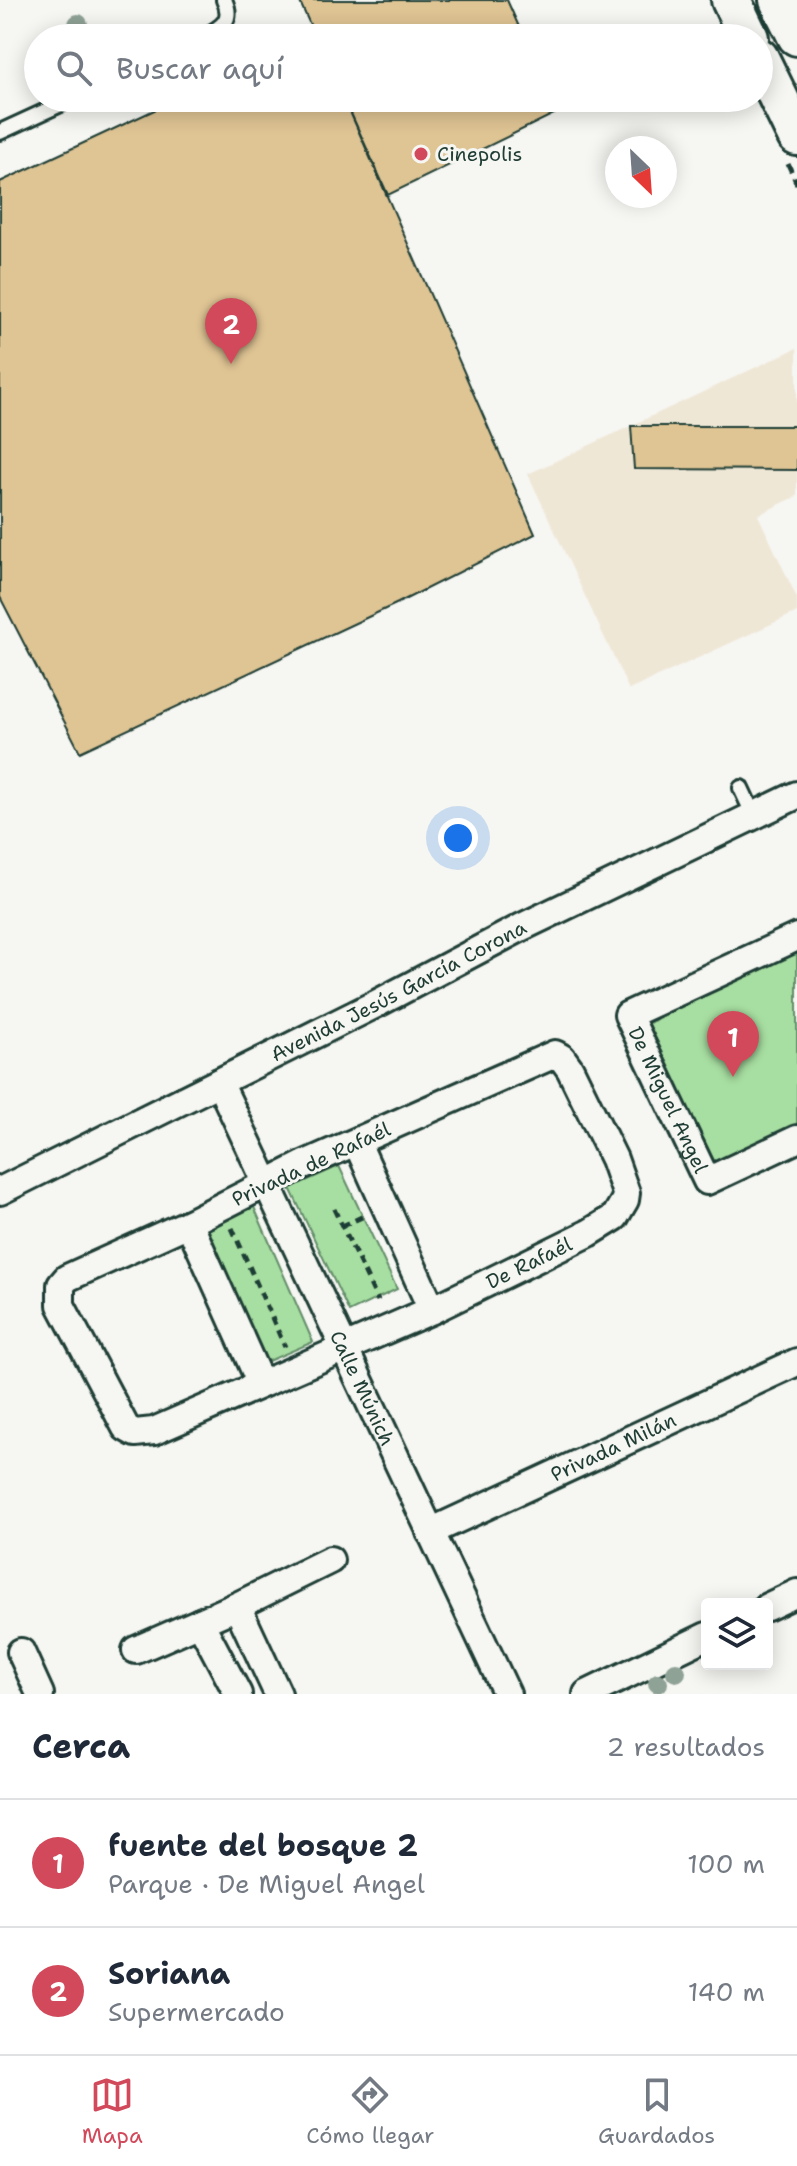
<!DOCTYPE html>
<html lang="es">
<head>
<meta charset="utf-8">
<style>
  body { margin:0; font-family:"Shantell Sans",sans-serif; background:#f2f2f3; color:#1f2937 }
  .controls { position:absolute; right:24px; bottom:24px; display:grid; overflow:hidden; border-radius:8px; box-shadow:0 4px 20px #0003 }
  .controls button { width:72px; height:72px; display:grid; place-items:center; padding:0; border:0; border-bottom:2px solid #e0e1e3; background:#fff; color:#1f2937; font:40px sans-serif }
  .compass { position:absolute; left:605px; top:136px; width:72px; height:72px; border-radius:50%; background:#fff; box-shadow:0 4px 20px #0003; rotate:155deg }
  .you { position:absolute; left:458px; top:838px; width:28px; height:28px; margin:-20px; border:6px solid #fff; border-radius:50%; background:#1a73e8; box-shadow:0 0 0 12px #1a73e833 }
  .badge { display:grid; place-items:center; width:52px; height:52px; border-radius:50%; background:#d1495b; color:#fff; font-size:26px; font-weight:700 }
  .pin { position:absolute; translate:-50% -66px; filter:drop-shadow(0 2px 4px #0008) }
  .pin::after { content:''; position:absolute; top:42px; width:28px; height:24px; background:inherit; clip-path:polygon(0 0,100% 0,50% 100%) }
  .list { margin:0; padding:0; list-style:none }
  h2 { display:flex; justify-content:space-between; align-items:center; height:104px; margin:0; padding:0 32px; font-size:34px }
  h2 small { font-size:26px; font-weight:400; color:#747a83 }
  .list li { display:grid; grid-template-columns:52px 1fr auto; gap:24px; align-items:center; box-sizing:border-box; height:128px; padding:0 32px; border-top:2px solid #e0e1e3 }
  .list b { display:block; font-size:30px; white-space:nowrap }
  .list p { margin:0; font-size:26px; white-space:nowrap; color:#747a83 }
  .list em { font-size:26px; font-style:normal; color:#747a83 }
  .icon { flex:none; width:44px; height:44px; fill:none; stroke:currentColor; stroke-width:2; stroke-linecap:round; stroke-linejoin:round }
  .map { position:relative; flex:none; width:797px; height:1694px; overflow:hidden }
  .search { position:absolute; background:#fff; box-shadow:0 4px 20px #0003; left:24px; right:24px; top:24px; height:88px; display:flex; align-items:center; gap:20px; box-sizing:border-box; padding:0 28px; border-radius:44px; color:#747a83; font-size:30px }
  .sheet { height:360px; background:#fff }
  nav { display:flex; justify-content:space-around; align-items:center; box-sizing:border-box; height:112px; border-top:2px solid #e0e1e3; background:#fff; font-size:22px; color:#747a83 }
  nav a { display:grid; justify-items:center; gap:4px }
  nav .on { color:#d1495b }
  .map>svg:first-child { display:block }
  .built { fill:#efe7d6 }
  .green { fill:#a7dea1; stroke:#638e6a; stroke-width:2 }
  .building { fill:#dfc494; stroke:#1f3d34; stroke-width:2 }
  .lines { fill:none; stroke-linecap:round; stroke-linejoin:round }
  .service-casing { stroke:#1f3d34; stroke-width:20 }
  .minor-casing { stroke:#1f3d34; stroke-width:32 }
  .secondary-casing { stroke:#1f3d34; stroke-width:44 }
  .path { stroke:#1f3d34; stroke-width:5; stroke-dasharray:8 6; stroke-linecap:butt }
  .service { stroke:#f6f6f2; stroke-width:14 }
  .minor { stroke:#f6f6f2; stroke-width:26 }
  .secondary { stroke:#f6f6f2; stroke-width:38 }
  .tree { fill:#8fa296 }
  .poi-dot { fill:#d1495b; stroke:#f6f6f2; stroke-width:3 }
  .labels { text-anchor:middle; stroke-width:6; stroke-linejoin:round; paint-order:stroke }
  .poi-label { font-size:20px; fill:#1f3d34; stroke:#f6f6f2; text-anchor:start }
  .street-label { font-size:20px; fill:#1f3d34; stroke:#f6f6f2 }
</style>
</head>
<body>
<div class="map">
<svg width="797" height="1694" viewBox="0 0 797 1694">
  <rect width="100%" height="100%" fill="#f6f6f2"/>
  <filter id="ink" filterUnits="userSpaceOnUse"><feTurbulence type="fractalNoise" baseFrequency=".0125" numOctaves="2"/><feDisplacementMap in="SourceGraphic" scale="16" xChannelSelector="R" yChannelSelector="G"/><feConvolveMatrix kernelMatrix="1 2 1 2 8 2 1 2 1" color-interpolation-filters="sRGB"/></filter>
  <g filter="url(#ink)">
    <!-- built -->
    <path class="built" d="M797,348V496L758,515L797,598V612L629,690L528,474Z"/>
    <!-- green -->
    <path class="green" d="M797,949V1129L713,1166L645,1025Z
      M339,1166L397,1289L349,1312L290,1188Z
      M254,1207L313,1342L266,1362L207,1227Z"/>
    <!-- building -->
    <path class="building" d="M299,0H507L524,38H316Z
      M180,98H344L535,534L398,603L80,752L0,597V182Z
      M344,98H552L558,112L388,195Z
      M631,426H797V470L634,469Z"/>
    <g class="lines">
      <!-- service casing -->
      <g class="service-casing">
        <path id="service" d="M202,38C219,28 235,22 224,0
          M0,132L74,98
          M741,788L754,816"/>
      </g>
      <!-- minor casing -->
      <g class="minor-casing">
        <g id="minor">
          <path id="s1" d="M797,937L628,1015L707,1181L797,1139"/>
          <path d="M555,1054L562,1058L570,1069L614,1159L626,1193L625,1200L615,1217L589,1233L432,1310L154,1431L135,1433L126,1428L61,1305V1285L67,1278L189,1223L303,1165Z"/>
          <path id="s2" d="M219,1082C314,1286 410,1490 507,1694"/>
          <path d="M357,1143L432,1310"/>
          <path id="s3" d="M0,1191L376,1004L522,927L797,795"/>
          <path d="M189,1223L261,1384"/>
          <path id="s4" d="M430,1532L797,1362"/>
          <path d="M237,1606L278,1694"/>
          <path d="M767,1607L797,1593"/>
          <path d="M200,1622L238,1694"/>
          <path d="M136,1650L237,1606L330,1560"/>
          <path d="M21,1652L40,1694"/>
          <path d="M587,1694L707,1636"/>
        </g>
      </g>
      <!-- secondary casing -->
      <g class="secondary-casing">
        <path id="secondary" d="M731,0L749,38
          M779,0L797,36
          M759,58L797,136"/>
      </g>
      <!-- path -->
      <path class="path" d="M788,164L797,184
        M334,1209L378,1301
        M342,1226L364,1216
        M232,1228L285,1347"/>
      <!-- service -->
      <use href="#service" class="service"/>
      <!-- minor -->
      <use href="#minor" class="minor"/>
      <!-- secondary -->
      <use href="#secondary" class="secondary"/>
    </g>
    <!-- trees -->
    <g class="tree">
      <circle cx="78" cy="24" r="10"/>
      <circle cx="676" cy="1672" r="10"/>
      <circle cx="658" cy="1683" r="10"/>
    </g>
  </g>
  <!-- markers -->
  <circle class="poi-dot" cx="421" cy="154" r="8"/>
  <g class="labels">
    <!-- poi labels -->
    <g class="poi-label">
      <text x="437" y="161">Cinepolis</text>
    </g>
    <!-- street labels -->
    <g class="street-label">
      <text dy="7" stroke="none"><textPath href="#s3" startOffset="446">Avenida Jesús García Corona</textPath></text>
      <text dy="7" stroke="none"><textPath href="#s1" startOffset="280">De Miguel Angel</textPath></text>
      <text transform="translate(311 1164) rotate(-25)" y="7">Privada de Rafaél</text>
      <text transform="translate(529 1263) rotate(-26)" y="7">De Rafaél</text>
      <text dy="7" stroke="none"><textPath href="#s2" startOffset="338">Calle Múnich</textPath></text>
      <text dy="7" stroke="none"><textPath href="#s4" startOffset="202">Privada Milán</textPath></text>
    </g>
  </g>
</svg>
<div class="controls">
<button><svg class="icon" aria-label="layers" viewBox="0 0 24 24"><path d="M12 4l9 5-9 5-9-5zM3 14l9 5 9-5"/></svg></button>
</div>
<svg class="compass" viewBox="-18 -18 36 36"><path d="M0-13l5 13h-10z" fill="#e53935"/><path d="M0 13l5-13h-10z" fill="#747a83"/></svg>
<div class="you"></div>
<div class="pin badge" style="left:733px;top:1077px">1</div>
<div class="pin badge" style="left:231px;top:364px">2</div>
<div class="search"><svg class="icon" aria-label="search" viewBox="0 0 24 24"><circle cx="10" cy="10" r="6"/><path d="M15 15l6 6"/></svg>Buscar aquí</div>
</div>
<section class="sheet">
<h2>Cerca<small>2 resultados</small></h2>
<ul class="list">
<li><span class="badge">1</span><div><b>fuente del bosque 2</b><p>Parque · De Miguel Angel</p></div><em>100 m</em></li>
<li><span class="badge">2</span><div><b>Soriana</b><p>Supermercado</p></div><em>140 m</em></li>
</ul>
</section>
<nav>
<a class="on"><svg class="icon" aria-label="map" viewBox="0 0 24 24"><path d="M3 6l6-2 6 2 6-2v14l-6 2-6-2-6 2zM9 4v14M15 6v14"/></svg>Mapa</a>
<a><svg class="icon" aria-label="directions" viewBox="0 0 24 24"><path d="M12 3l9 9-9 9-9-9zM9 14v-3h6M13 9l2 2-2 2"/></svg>Cómo llegar</a>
<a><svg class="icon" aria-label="saved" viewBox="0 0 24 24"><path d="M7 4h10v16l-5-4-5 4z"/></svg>Guardados</a>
</nav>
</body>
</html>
